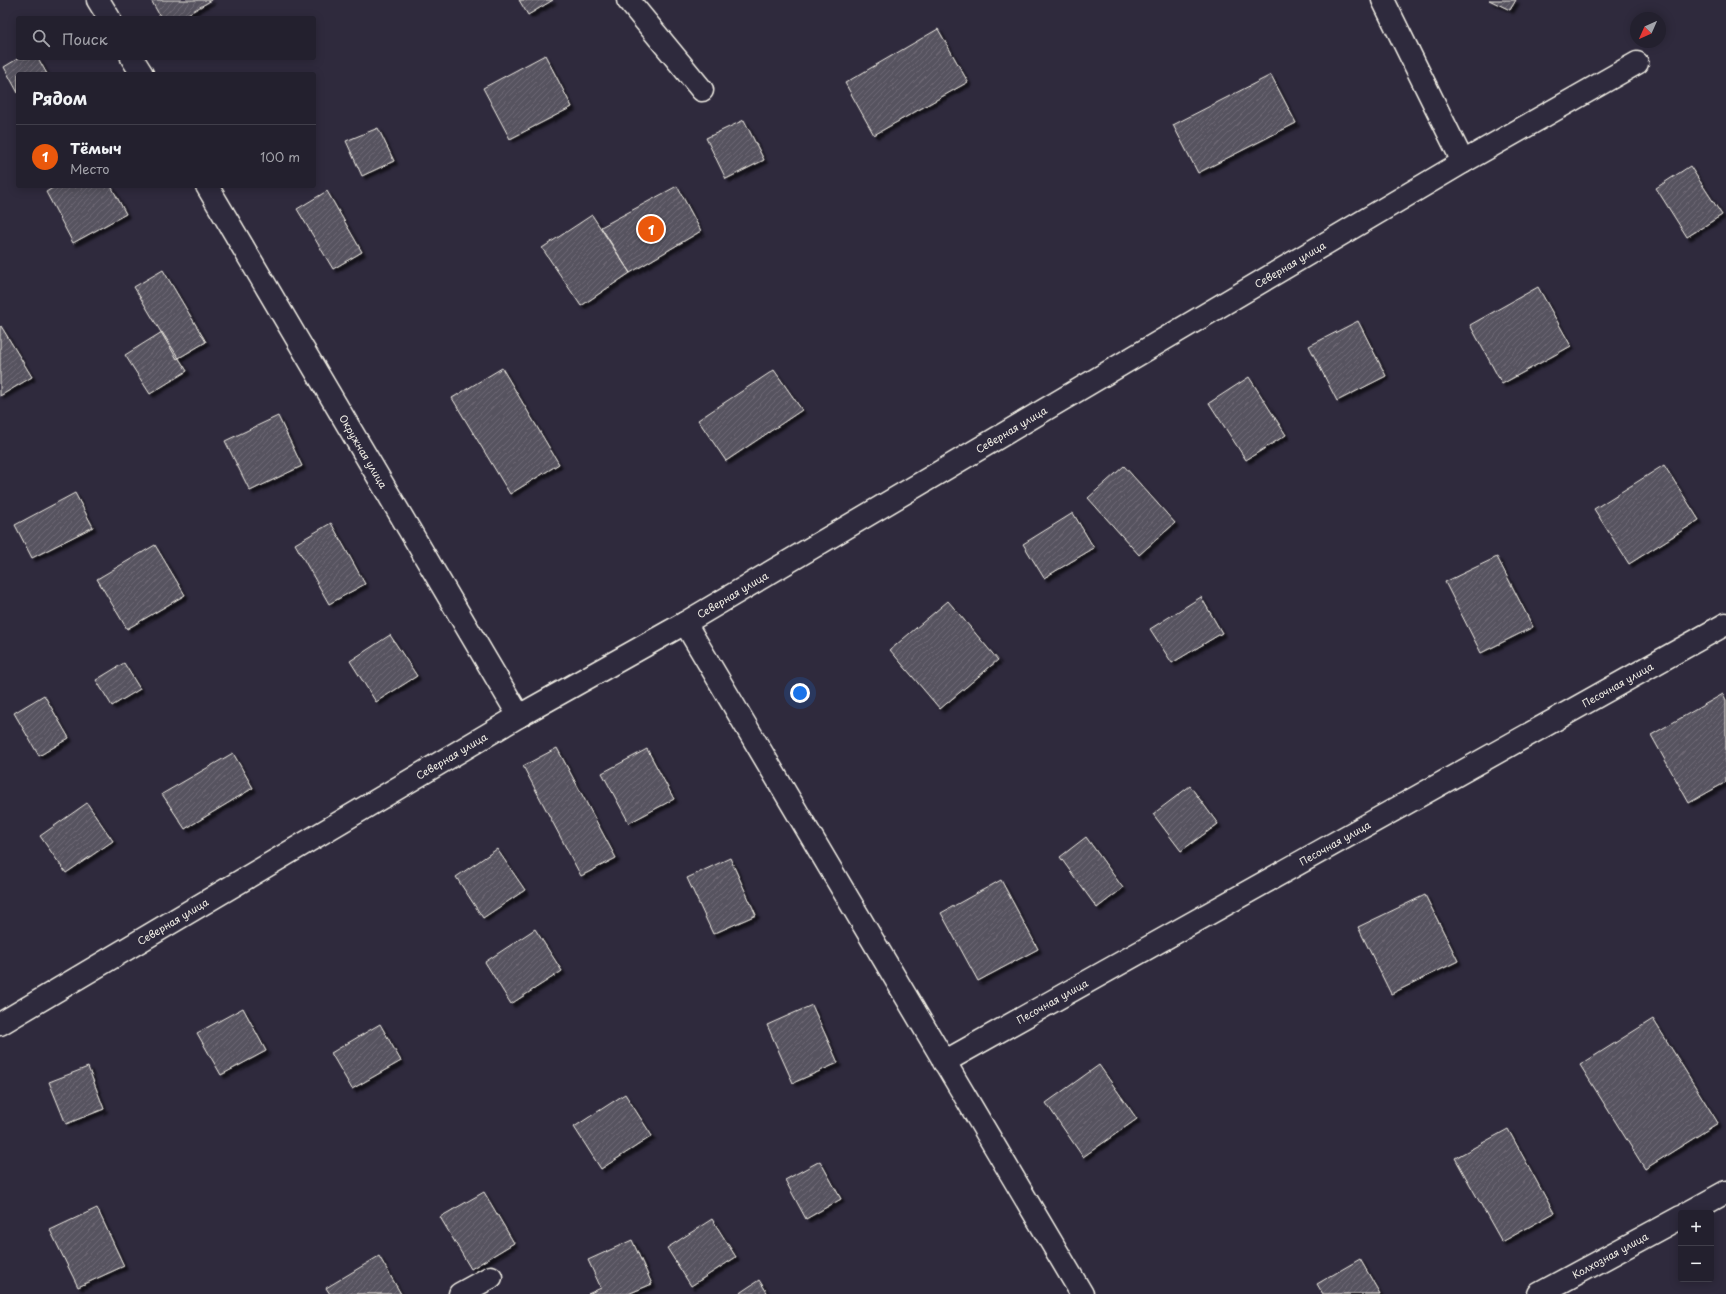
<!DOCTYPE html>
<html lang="ru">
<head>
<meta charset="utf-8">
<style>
  body { margin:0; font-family:"Playpen Sans",sans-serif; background:#2f2d3a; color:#f1f3f6 }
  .controls { position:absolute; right:12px; bottom:12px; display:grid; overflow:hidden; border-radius:4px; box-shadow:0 2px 10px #0003 }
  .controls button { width:36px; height:36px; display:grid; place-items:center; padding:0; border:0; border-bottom:1px solid #403e4a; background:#23202e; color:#f1f3f6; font:20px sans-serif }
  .compass { position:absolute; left:1630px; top:12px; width:36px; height:36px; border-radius:50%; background:#23202e; box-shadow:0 2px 10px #0003; rotate:225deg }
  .you { position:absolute; left:800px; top:693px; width:14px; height:14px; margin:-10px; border:3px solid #fff; border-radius:50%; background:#1a73e8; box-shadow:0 0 0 6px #1a73e833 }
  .badge { display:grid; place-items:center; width:26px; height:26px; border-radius:50%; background:#ea580c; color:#fff; font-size:13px; font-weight:700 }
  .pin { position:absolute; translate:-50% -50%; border:2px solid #fff; box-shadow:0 1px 4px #0006 }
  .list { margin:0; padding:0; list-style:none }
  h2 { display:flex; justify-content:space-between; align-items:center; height:52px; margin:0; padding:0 16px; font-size:17px }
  h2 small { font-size:13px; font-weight:400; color:#a3a3aa }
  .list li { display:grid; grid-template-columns:26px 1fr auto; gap:12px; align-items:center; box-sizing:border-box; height:64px; padding:0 16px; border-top:1px solid #403e4a }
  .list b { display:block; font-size:15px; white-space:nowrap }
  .list p { margin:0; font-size:13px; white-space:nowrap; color:#a3a3aa }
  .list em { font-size:13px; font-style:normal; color:#a3a3aa }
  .icon { flex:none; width:22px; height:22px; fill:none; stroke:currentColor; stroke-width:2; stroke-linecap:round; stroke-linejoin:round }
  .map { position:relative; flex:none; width:1726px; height:1294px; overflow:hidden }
  .search { position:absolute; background:#23202e; box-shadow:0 2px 10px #0003; left:16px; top:16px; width:300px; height:44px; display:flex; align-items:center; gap:10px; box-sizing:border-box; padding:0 14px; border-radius:4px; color:#a3a3aa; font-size:15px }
  .panel { position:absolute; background:#23202e; box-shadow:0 2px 10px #0003; left:16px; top:72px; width:300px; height:116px; border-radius:4px }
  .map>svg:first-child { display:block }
  .building { fill:url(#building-hatch); stroke:#f4f1e8; filter:url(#shadow) }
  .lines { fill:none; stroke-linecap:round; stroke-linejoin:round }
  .minor-casing { stroke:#f4f1e8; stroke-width:25 }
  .minor { stroke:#2f2a3d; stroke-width:22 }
  .labels { text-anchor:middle; stroke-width:3; stroke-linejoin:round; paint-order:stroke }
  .street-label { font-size:10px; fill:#f4f1e8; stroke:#2f2a3d }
</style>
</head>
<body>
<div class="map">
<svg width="1726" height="1294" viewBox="0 0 1726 1294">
  <defs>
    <pattern id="building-hatch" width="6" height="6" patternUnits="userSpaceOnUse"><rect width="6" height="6" fill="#56525f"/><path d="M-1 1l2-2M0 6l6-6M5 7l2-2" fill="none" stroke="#6f6b76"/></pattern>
    <filter id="shadow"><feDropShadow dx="3.5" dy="3.5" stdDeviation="1" flood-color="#0009"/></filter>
  </defs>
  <rect width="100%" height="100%" fill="#2f2a3d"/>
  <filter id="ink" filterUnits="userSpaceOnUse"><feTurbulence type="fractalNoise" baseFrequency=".025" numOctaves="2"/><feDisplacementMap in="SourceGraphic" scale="8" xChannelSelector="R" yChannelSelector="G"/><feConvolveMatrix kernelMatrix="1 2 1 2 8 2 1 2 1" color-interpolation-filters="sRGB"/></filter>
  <g filter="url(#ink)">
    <!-- building -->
    <path class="building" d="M151,0H212L181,18H161Z
      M519,0H553L528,15Z
      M1489,0H1516L1510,10Z
      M938,29L968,82L874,135L845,83Z
      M545,55L572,107L510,139L483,88Z
      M19,58H38L47,74H18V93L4,67Z
      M1271,75L1296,123L1198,173L1173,125Z
      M744,120L764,160L726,179L706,138Z
      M378,128L394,161L362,176L346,141Z
      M1690,166L1722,215L1687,237L1656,188Z
      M56,186H111L126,214L73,243L46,192Z
      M677,186L701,231L630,273L601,227Z
      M327,191L362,252L333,269L297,209Z
      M592,215L630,273L581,306L542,248Z
      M163,270L206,342L177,359L134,287Z
      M1538,287L1571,346L1502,384L1470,325Z
      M1358,321L1386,376L1337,401L1309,346Z
      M1,326L32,377L0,396V327Z
      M162,332L187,371L150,394L125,355Z
      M502,368L559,464L510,494L452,398Z
      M774,370L802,410L726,461L698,420Z
      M1249,377L1286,435L1246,460L1209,403Z
      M278,416L302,466L250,491L225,441Z
      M1664,465L1699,520L1629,564L1594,509Z
      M1124,466L1175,523L1139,555L1088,498Z
      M75,493L93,527L32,558L15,525Z
      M1073,513L1094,548L1044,578L1023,544Z
      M331,523L365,584L329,604L295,544Z
      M155,545L185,595L127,629L97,579Z
      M1497,557L1533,627L1481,653L1445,582Z
      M1201,597L1222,633L1172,663L1150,629Z
      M948,601L998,660L940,709L890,650Z
      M390,635L417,676L376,702L350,661Z
      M124,663L140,689L112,706L96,680Z
      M1723,694L1726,700V782L1689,803L1651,735Z
      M44,695L69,738L39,756L14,713Z
      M557,748L616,858L581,876L523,766Z
      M647,749L674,799L629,823L602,773Z
      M233,753L253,788L185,829L162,794Z
      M1190,786L1218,824L1181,851L1153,814Z
      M87,803L113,841L66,873L40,836Z
      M1086,837L1123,888L1097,908L1060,857Z
      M497,849L525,890L483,918L456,877Z
      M730,858L756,915L713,934L687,878Z
      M1001,880L1038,949L978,981L941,913Z
      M1425,895L1458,961L1391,994L1358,927Z
      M535,929L562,971L511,1004L485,962Z
      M812,1005L838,1063L793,1083L767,1025Z
      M243,1008L266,1051L221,1075L197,1033Z
      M1653,1019L1718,1123L1645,1169L1580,1065Z
      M380,1024L401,1061L352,1089L331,1053Z
      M1099,1065L1137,1119L1083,1157L1046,1103Z
      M88,1067L104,1109L66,1124L49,1082Z
      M625,1094L652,1136L601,1169L574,1127Z
      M1508,1129L1554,1213L1502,1242L1455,1158Z
      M820,1161L841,1199L806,1219L785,1180Z
      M484,1192L514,1243L471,1269L440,1217Z
      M97,1208L124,1266L78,1287L50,1230Z
      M712,1219L736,1257L691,1286L667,1248Z
      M632,1240L652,1284L628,1294H588L601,1288L588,1260Z
      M379,1256L401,1294H330L326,1288Z
      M1360,1259L1380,1294H1323L1317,1284Z
      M759,1280L768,1294H738Z"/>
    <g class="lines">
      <!-- minor casing -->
      <g class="minor-casing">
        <g id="minor">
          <path d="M98,0L109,18"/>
          <path d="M628,0L702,90"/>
          <path d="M1383,0L1463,162"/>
          <path d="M132,58L142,74"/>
          <path id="s1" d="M207,186L519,716"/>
          <path d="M685,623L1082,1294"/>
          <path id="s2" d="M0,1024L519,716L685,623L1463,162L1637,63"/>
          <path id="s3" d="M944,1062L1726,624"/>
          <path d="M1688,1213L1726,1192"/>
          <path d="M460,1294L491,1277"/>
          <path id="s4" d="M1539,1294L1681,1217"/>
        </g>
      </g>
      <!-- minor -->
      <use href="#minor" class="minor"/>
    </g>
  </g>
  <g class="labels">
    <!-- street labels -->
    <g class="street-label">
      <text dy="4" stroke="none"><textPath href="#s2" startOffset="1497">Северная улица</textPath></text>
      <text dy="4" stroke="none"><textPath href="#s2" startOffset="1173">Северная улица</textPath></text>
      <text dy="4" stroke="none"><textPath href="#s1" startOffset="308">Окружная улица</textPath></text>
      <text dy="4" stroke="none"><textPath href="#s2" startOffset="849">Северная улица</textPath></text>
      <text dy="4" stroke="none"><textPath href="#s3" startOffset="772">Песочная улица</textPath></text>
      <text dy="4" stroke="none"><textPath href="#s2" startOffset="525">Северная улица</textPath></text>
      <text dy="4" stroke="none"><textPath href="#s3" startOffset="448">Песочная улица</textPath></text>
      <text dy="4" stroke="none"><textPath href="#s2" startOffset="201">Северная улица</textPath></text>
      <text dy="4" stroke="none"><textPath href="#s3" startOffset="124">Песочная улица</textPath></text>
      <text dy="4" stroke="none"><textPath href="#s4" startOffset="81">Колхозная улица</textPath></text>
    </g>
  </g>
</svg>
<div class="controls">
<button>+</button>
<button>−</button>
</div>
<svg class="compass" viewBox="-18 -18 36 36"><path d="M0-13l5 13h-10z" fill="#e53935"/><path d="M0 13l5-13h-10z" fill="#a3a3aa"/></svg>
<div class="you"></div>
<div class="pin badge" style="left:651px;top:229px">1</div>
<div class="search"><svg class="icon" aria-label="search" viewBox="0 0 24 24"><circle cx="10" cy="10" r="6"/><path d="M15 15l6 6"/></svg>Поиск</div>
<section class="panel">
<h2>Рядом<small></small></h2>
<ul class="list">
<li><span class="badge">1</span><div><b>Тёмыч</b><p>Место</p></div><em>100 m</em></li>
</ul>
</section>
</div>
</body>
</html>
